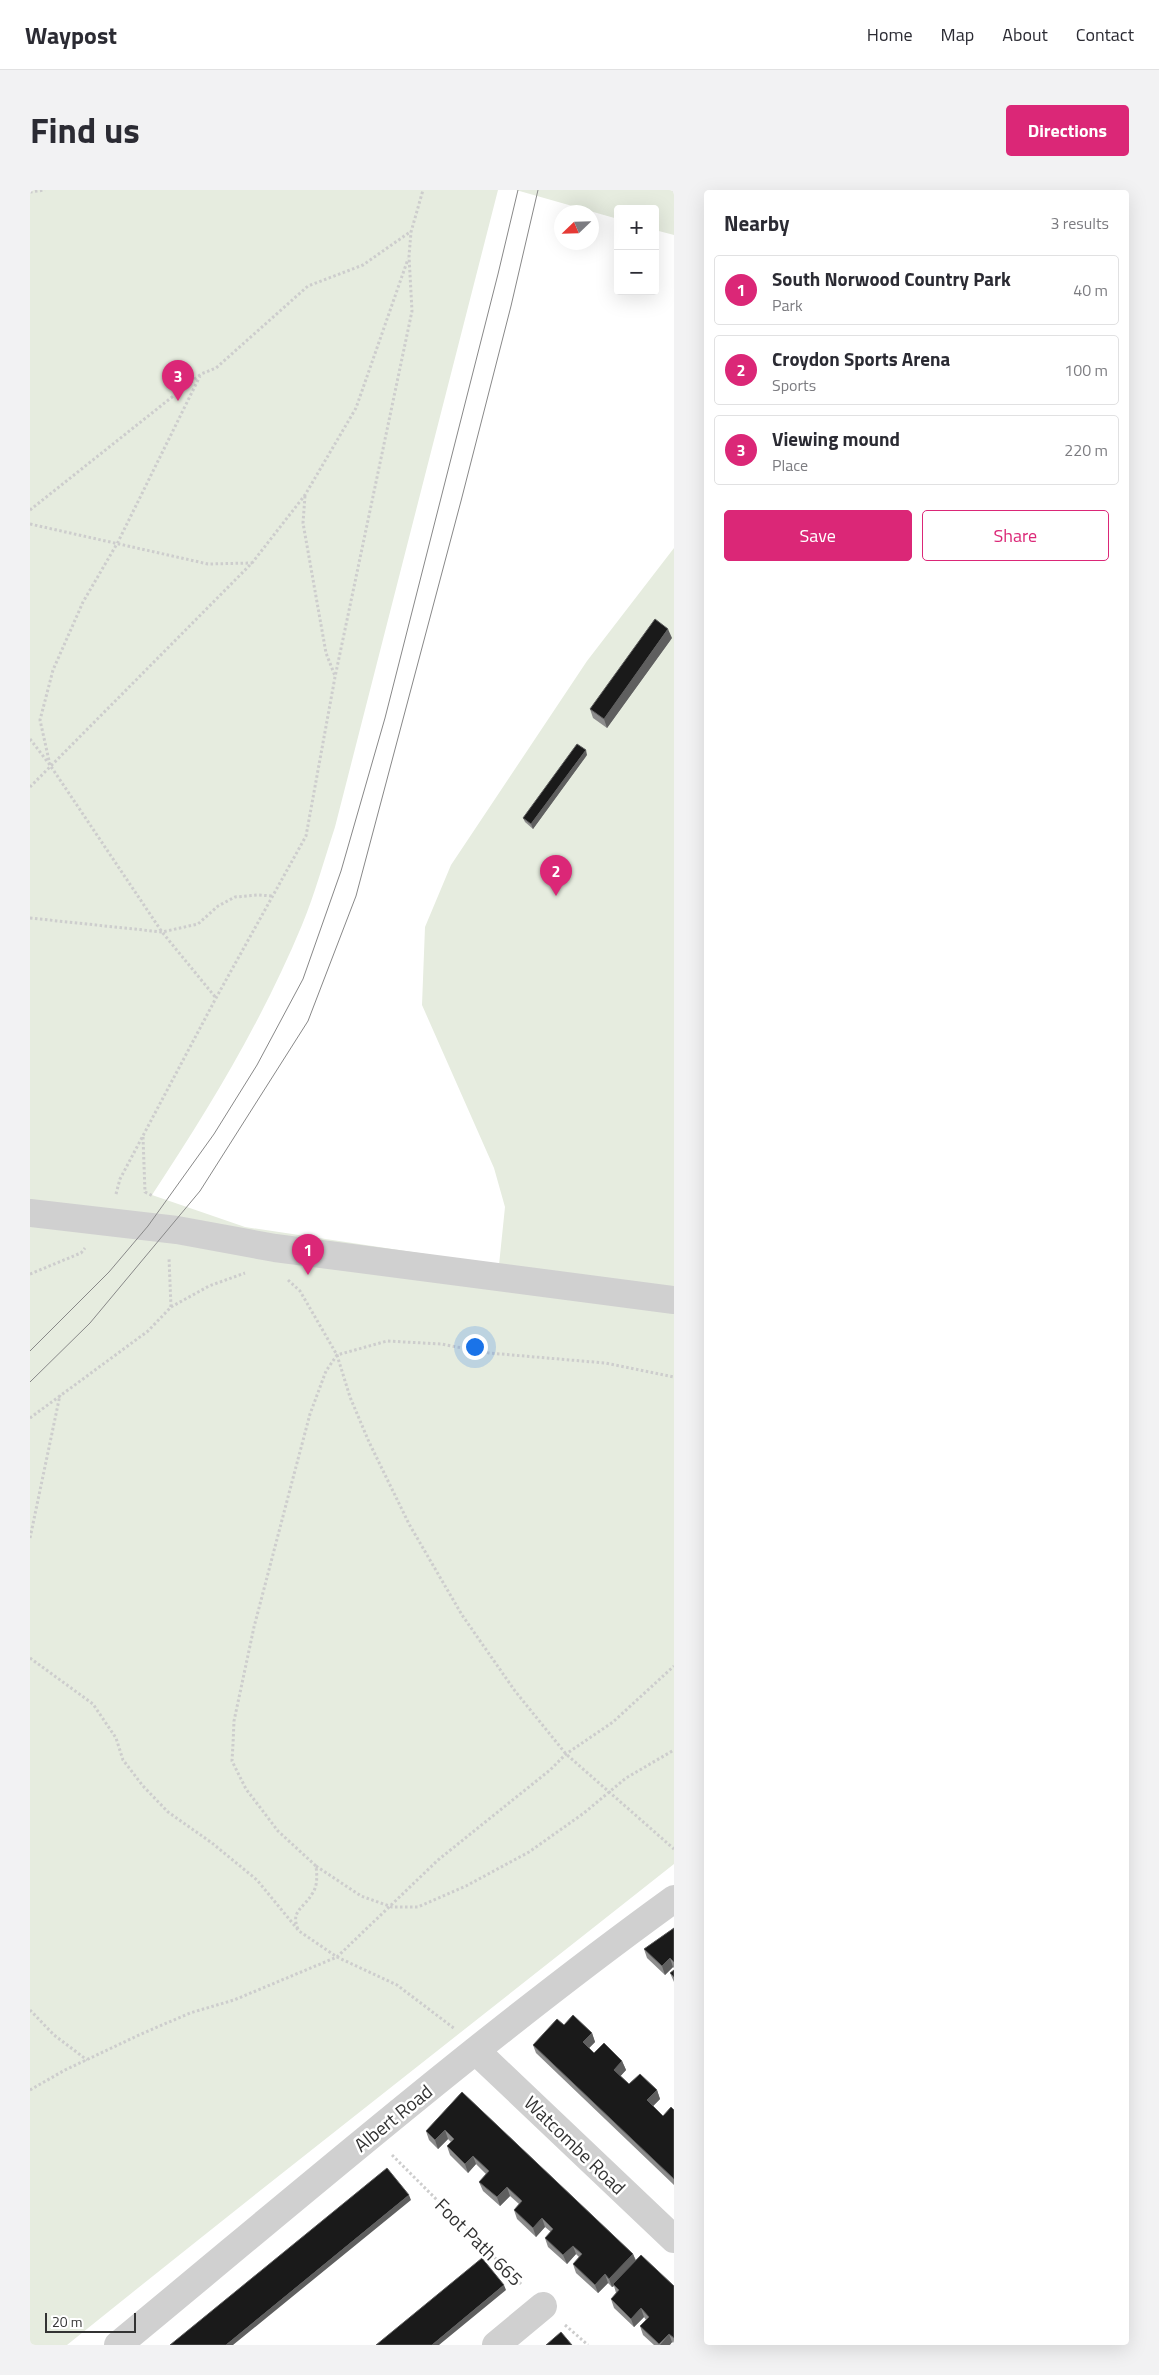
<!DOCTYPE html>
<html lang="en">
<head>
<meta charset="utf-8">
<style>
  body { margin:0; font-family:"Titillium Web",sans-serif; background:#f2f2f3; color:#2b2b33 }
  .controls { position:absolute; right:15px; top:15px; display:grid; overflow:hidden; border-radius:5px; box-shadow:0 5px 20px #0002 }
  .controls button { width:45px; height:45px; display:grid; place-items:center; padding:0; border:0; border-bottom:1px solid #e1e1e2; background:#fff; color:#2b2b33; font:25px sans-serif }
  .compass { position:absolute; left:524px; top:15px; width:45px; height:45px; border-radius:50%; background:#fff; box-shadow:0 5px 20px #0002; rotate:247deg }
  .scale { position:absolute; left:15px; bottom:12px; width:91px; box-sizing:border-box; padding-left:5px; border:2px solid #333; border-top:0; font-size:14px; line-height:18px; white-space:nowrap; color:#333; -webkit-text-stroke:4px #fff; paint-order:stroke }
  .you { position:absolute; left:444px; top:1156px; width:18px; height:18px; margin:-12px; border:4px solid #fff; border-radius:50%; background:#1a73e8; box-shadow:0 0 0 8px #1a73e833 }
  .badge { display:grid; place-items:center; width:32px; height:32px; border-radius:50%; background:#db2777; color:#fff; font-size:16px; font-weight:700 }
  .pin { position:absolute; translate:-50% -41px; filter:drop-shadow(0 1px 2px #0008) }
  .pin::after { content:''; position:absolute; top:26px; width:18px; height:15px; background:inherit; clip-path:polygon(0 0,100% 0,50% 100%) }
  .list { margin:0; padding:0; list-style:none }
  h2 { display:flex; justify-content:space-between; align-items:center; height:65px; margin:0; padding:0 20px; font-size:21px }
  h2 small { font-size:16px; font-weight:400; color:#7c7c81 }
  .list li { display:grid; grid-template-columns:32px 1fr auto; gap:15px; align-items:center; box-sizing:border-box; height:70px; margin:0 10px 10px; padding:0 10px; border:1px solid #e1e1e2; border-radius:5px }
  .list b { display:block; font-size:19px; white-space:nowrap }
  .list p { margin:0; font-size:16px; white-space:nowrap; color:#7c7c81 }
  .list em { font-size:16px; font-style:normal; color:#7c7c81 }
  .actions { display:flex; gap:10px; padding:15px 20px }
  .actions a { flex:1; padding:11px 0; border:1px solid #db2777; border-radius:5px; text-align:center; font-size:18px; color:#db2777 }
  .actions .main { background:#db2777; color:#fff }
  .map { position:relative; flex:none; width:644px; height:2155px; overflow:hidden; border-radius:5px }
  header { display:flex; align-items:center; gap:30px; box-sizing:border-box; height:70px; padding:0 25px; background:#fff; border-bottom:1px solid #e1e1e2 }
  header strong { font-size:24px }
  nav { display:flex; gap:28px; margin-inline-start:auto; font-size:18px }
  .intro { display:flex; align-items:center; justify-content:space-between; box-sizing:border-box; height:120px; padding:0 30px }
  h1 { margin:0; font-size:35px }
  .button { padding:12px 22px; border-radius:5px; background:#db2777; color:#fff; font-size:18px; font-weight:700 }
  main { display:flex; gap:30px; padding:0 30px }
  aside { flex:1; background:#fff; border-radius:5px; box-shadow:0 5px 20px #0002 }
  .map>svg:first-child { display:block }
  .green { fill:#e6ecdf }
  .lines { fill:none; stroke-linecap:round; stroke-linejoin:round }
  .path { stroke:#cdcdcd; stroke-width:3; stroke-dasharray:2.5 2.5; stroke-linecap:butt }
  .minor { stroke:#d0d0d0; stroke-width:28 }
  .tram { stroke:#888; stroke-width:1 }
  .wall { fill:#8c8c8c }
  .shaded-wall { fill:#5f5f5f }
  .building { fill:#1a1a1a; stroke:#5f5f5f }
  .labels { text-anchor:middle; stroke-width:5; stroke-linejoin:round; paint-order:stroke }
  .street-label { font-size:19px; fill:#333; stroke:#fff }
</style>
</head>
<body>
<header>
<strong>Waypost</strong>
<nav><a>Home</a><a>Map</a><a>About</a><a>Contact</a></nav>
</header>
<div class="intro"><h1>Find us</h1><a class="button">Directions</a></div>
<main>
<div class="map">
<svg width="644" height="2155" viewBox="0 0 644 2155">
  <rect width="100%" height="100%" fill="#fff"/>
  <!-- green -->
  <path class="green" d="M0,0H468L305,637C294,670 285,704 272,735C232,831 179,919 122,1005L215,1037L469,1075L475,1017L464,978L392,815L395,737L421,675L557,471L644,358V1674C442,1834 238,1993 37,2155H0Z
    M486,0H644V45L625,40V19H588V29Z"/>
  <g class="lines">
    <!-- path -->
    <path class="path" d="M642,0H644
      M0,2L15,0
      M275,306L273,333L296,463L305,486
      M0,320L171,184L186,178L278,96L333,75L380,42
      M0,334L178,374L222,373
      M0,549L20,575L132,742L186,808
      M20,575L10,530L23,480L53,412L88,352L170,186
      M0,597L222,373L275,305L326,218L378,69
      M0,728L132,742L168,734L188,716L205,707L228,705L242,706
      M113,947L115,1002L123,1006
      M86,1004L90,989L186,808L276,646L305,487L382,121L379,66L381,42L393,0
      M0,1084L51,1063L55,1058
      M258,1090L270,1101L307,1165L320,1207L339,1252L379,1334L432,1425L485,1501L536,1564L644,1659
      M141,1117L179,1096L215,1083
      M0,1228L118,1141L141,1117L139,1068
      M0,1348L30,1205
      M0,1468L63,1514L86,1548L93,1570L113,1596L138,1622L182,1653L227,1690L269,1741L307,1767L367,1795L425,1839
      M286,1676L331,1706L362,1717H388L436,1696L499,1662L554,1623L596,1588L644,1560
      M268,1739C260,1721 274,1718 282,1704C288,1696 287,1685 286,1676L248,1641L216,1599L202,1571L203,1554L204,1531L224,1437L263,1288L280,1224L296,1181L307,1165L357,1151L411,1154L459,1163L575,1173L644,1187
      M0,1820L24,1845L57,1870
      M0,1900L35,1880L109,1845L160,1823L204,1810L307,1767L408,1670L520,1580L536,1564L583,1532L644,1476
      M362,1965L492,2095
      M535,2135L558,2155"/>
    <!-- minor -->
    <path class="minor" d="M0,1023L147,1040L245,1058L644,1110
      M446,1861L644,2049
      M88,2155C271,2004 452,1848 644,1709
      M466,2155L513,2116"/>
    <!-- tram -->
    <path class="tram" d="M0,1161L79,1082L118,1036L184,944L227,875L273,789L311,681L355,528L468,84L488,0
      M0,1192L60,1133L170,1001L278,831L326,706L431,311L481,116L508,0"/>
  </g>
  <!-- wall -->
  <path class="wall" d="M642,448L577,538L563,528L560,519Z
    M557,565L503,639L495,632L493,628Z
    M644,1738V1778L643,1777L635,1785L617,1768L614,1759Z
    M644,1780V1792L640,1783Z
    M534,1835L562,1843L565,1852L559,1858L564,1863L592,1871L596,1880L590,1886L599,1894L627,1900L630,1909L623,1916L633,1926L644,1920V1995L506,1863L503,1855Z
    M432,1902L603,2064L606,2070L644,2096V2154L642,2152L640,2155H624L613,2145L610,2136L616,2130L614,2127L604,2137L584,2118L581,2109L586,2103L584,2096L582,2097L578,2093L568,2103L546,2083L543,2074L549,2067L546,2064L537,2074L518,2057L515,2048L521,2042L515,2037L506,2047L487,2029L484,2020L489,2014L480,2006L470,2016L453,2001L449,1992L456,1984L446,1974L438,1983L420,1965L417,1956L421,1952L418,1949L408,1959L399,1950L396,1941Z"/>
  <!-- shaded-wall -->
  <path class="shaded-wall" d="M638,439L642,448L577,538L574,529Z
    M556,560L557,565L503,639L501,634Z
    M640,1768L643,1777L635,1785L632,1776Z
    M562,1843L565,1852L556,1861L553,1852Z
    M592,1871L596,1880L588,1889L584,1880Z
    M627,1900L630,1909L620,1919L617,1910Z
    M415,1940L418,1949L408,1959L405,1950Z
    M443,1966L446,1974L438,1983L435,1974Z
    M477,1997L480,2006L470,2016L467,2007Z
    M379,2005L381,2010L203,2155H196Z
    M512,2028L515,2037L506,2047L503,2038Z
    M543,2056L546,2064L537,2074L533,2065Z
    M603,2064L606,2072L583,2094L584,2096L582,2097L579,2089Z
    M575,2084L578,2093L568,2103L565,2095Z
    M474,2095L476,2100L409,2155H402Z
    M611,2118L614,2127L604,2137L601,2129Z
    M639,2144L642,2152L640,2155H630Z"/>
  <!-- building -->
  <path class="building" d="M625,429L638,439L574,529L560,519Z
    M547,554L556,560L501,634L493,628Z
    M644,1738V1772L640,1768L632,1776L614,1759Z
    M644,1780V1787L640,1783Z
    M543,1825L562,1843L553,1852L564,1863L574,1853L592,1871L584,1880L599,1894L610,1884L627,1900L617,1910L633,1926L641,1917L644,1920V1989L503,1855L527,1829L534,1835Z
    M432,1902L603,2064L579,2089L575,2084L565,2095L543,2074L552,2064L543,2056L533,2065L515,2048L523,2039L512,2028L503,2038L484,2020L492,2011L477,1997L467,2007L449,1992L459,1981L443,1966L435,1974L417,1956L424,1949L415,1940L405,1950L396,1941Z
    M357,1978L379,2005L196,2155H140Z
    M611,2065L644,2096V2148L639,2144L629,2154L610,2136L619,2127L611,2118L601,2129L581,2109L589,2100L583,2094Z
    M452,2068L474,2095L402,2155H346Z
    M531,2142L542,2155H516Z"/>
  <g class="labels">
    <!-- street labels -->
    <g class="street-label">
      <text transform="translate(363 1928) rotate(-39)" y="7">Albert Road</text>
      <text transform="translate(545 1955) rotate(44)" y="7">Watcombe Road</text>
      <text transform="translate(449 2052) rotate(45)" y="7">Foot Path 665</text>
    </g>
  </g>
</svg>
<div class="controls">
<button>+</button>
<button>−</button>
</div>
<svg class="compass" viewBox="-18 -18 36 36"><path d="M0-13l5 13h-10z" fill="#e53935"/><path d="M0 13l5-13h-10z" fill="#7c7c81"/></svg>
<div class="scale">20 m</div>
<div class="you"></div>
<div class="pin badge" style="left:278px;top:1085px">1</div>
<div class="pin badge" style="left:526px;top:706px">2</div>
<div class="pin badge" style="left:148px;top:211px">3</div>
</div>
<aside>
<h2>Nearby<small>3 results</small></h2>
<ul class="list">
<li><span class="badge">1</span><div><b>South Norwood Country Park</b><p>Park</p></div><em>40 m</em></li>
<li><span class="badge">2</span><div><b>Croydon Sports Arena</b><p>Sports</p></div><em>100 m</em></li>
<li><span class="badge">3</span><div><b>Viewing mound</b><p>Place</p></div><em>220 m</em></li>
</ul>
<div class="actions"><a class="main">Save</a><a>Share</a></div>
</aside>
</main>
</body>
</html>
